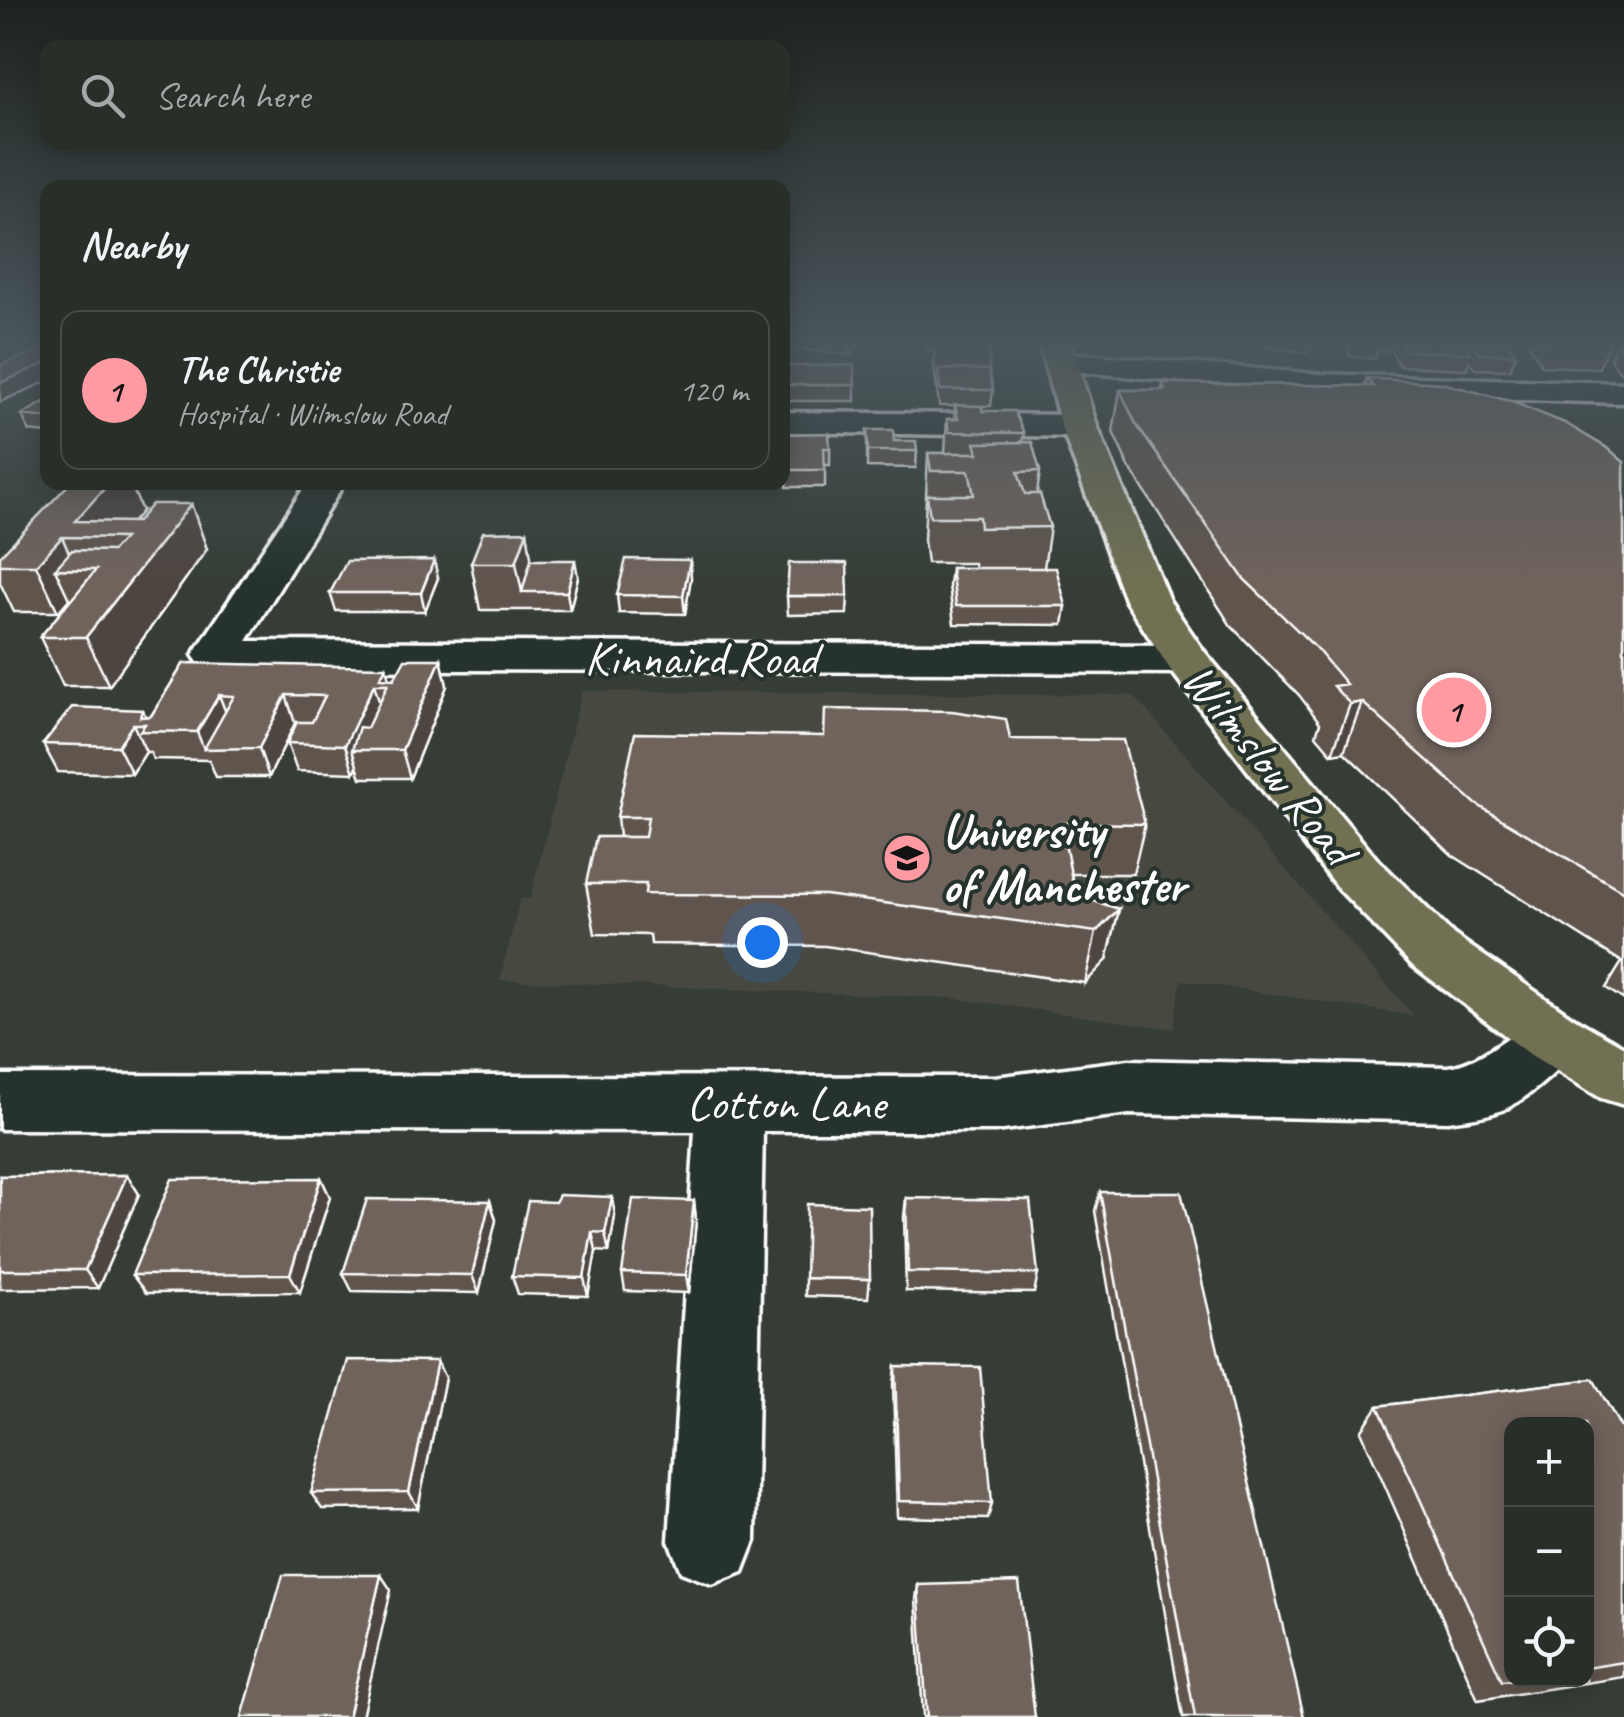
<!DOCTYPE html>
<html lang="en">
<head>
<meta charset="utf-8">
<style>
  body { margin:0; font-family:Caveat,sans-serif; background:#343a34; color:#f1f3f6 }
  .controls { position:absolute; right:30px; bottom:30px; display:grid; overflow:hidden; border-radius:20px; box-shadow:0 5px 25px #0003 }
  .controls button { width:90px; height:90px; display:grid; place-items:center; padding:0; border:0; border-bottom:2px solid #444a45; background:#282e28; color:#f1f3f6; font:50px sans-serif }
  .you { position:absolute; left:762px; top:942px; width:35px; height:35px; margin:-25px; border:8px solid #fff; border-radius:50%; background:#1a73e8; box-shadow:0 0 0 15px #1a73e833 }
  .badge { display:grid; place-items:center; width:65px; height:65px; border-radius:50%; background:#ff9aa2; color:#111; font-size:32px; font-weight:700 }
  .pin { position:absolute; translate:-50% -50%; border:5px solid #fff; box-shadow:0 2px 10px #0006 }
  .list { margin:0; padding:0; list-style:none }
  h2 { display:flex; justify-content:space-between; align-items:center; height:130px; margin:0; padding:0 40px; font-size:42px }
  h2 small { font-size:32px; font-weight:400; color:#a5a8a8 }
  .list li { display:grid; grid-template-columns:65px 1fr auto; gap:30px; align-items:center; box-sizing:border-box; height:160px; margin:0 20px 20px; padding:0 20px; border:2px solid #444a45; border-radius:20px }
  .list b { display:block; font-size:38px; white-space:nowrap }
  .list p { margin:0; font-size:32px; white-space:nowrap; color:#a5a8a8 }
  .list em { font-size:32px; font-style:normal; color:#a5a8a8 }
  .icon { flex:none; width:55px; height:55px; fill:none; stroke:currentColor; stroke-width:2; stroke-linecap:round; stroke-linejoin:round }
  .map { position:relative; flex:none; width:1624px; height:1717px; overflow:hidden }
  .search { position:absolute; background:#282e28; box-shadow:0 5px 25px #0003; left:40px; top:40px; width:750px; height:110px; display:flex; align-items:center; gap:25px; box-sizing:border-box; padding:0 35px; border-radius:20px; color:#a5a8a8; font-size:38px }
  .panel { position:absolute; background:#282e28; box-shadow:0 5px 25px #0003; left:40px; top:180px; width:750px; height:310px; border-radius:20px }
  .map>svg:first-child { display:block }
  .built { fill:#474841 }
  .lines { fill:none; stroke-linecap:round; stroke-linejoin:round }
  .minor-casing { stroke:#fff; stroke-width:7 }
  .major-casing { stroke:#fff; stroke-width:7 }
  .minor { fill:#26332d; fill-rule:evenodd }
  .major { fill:#716f52; fill-rule:evenodd }
  .wall { fill:#60554e; stroke:#fff; stroke-width:2.5; fill-rule:evenodd }
  .shaded-wall { fill:#4e4540; stroke:#fff; stroke-width:2.5 }
  .building { fill:#70635b; stroke:#fff; stroke-width:2.5 }
  .labels { text-anchor:middle; stroke-width:8; stroke-linejoin:round; paint-order:stroke }
  .street-label { font-size:48px; fill:#fff; stroke:#26332d }
  .poi-label { font-size:48px; font-weight:bold; fill:#fff; stroke:#26332d; text-anchor:start }
</style>
</head>
<body>
<div class="map">
<svg width="1624" height="1717" viewBox="0 0 1624 1717">
  <rect width="100%" height="100%" fill="#353d36"/>
  <filter id="ink" filterUnits="userSpaceOnUse"><feTurbulence type="fractalNoise" baseFrequency=".01" numOctaves="2"/><feDisplacementMap in="SourceGraphic" scale="20" xChannelSelector="R" yChannelSelector="G"/><feConvolveMatrix kernelMatrix="1 2 1 2 8 2 1 2 1" color-interpolation-filters="sRGB"/></filter>
  <g filter="url(#ink)">
    <!-- built -->
    <path class="built" d="M582,691L1133,695L1414,1016L1181,980L1174,1029L951,998L500,980L520,899H530Z"/>
    <g class="lines">
      <!-- minor casing -->
      <g class="minor-casing">
        <path id="minor" d="M10,342H48V348L0,367V346Z
          M1060,352L1318,374L1624,383V403L1318,394L1049,369L1044,362L1049,355Z
          M782,412L1079,415L1091,419L1097,426L1091,433L1079,437L782,432Z
          M308,482H345L247,641L1186,645L1202,649L1209,659L1202,669L1186,673L216,669L200,665L193,655Z
          M1553,1012L1575,1019L1585,1037C1572,1060 1527,1100 1502,1110C1485,1117 1467,1118 1448,1121L1129,1114L995,1131H763L755,1541L743,1572L712,1584L681,1572L669,1541L695,1131L0,1129V1075L995,1077L1129,1060L1448,1067C1488,1062 1514,1025 1553,1012Z"/>
      </g>
      <!-- major casing -->
      <g class="major-casing">
        <path id="major" d="M1039,342H1070L1097,426L1169,600L1203,650L1376,858L1454,935L1575,1019L1624,1047V1105L1601,1098L1531,1055L1412,965L1336,886L1170,669L1125,600L1061,426Z"/>
      </g>
      <!-- minor -->
      <use href="#minor" class="minor"/>
      <!-- major -->
      <use href="#major" class="major"/>
    </g>
    <!-- wall -->
    <path class="wall" d="M783,342H858V345L850,355L783,347Z
      M926,342H990L989,370L993,390L991,406H982L983,411L1024,433L1022,442L1040,471L1037,494L1050,527L1044,568L1066,606L1063,625L954,624L949,586L951,568H975L974,563H927L924,540L928,453H945L947,419H954L955,406H939L934,365L935,349H926Z
      M1267,342H1312L1309,353L1266,347Z
      M1351,342H1388L1385,351L1377,350L1375,359L1349,356Z
      M1390,342H1506L1516,355L1510,370L1475,369L1469,361L1467,369L1400,366L1388,346Z
      M1527,342H1610L1599,368L1542,366Z
      M1617,342H1624V373H1621L1610,359Z
      M786,366L855,385V401H785Z
      M1367,378L1624,462V1000L1606,988L1622,962L1452,855L1344,752L1332,754L1316,735L1320,723L1299,695L1231,626L1129,467L1113,432L1120,390H1162L1163,383L1365,386Z
      M48,400V433L29,431L22,415Z
      M867,430L917,451L916,468L867,467Z
      M782,434L830,448V465H825V487H787V465L782,466Z
      M191,504L207,549L109,686H63L40,637L70,601L69,599L58,612H14L0,583V556L142,511L132,522H137Z
      M527,531L531,560L578,577L570,610H480L471,563Z
      M690,560L691,578L685,614L619,613L617,595Z
      M438,578L425,611H336L330,593Z
      M787,596H848L847,614L788,615Z
      M441,659L447,686L410,778H361L357,766L354,773L297,771L287,743L297,723H295L269,777H216L209,760L153,759L150,752H146L132,774L58,772L43,744L142,710L146,716H151L184,663L394,679Z
      M1010,739L1145,824L1133,874H1071L1075,895L1119,909L1107,960L1085,983L825,946L651,944L650,935L595,934L586,884L619,837L617,817Z
      M127,1175L139,1194L98,1288L0,1289V1176Z
      M321,1178L330,1197L300,1292L146,1293L132,1275Z
      M1100,1192L1304,1717H1183L1095,1211Z
      M612,1197L615,1216L609,1252L596,1251L588,1296L518,1294L512,1276L555,1202Z
      M906,1198L1038,1274L1034,1293L906,1291L904,1217Z
      M490,1201L496,1220L479,1293L352,1291L343,1273Z
      M694,1201L696,1220L689,1293L625,1291L622,1273Z
      M805,1278L870,1279L868,1298L805,1296Z
      M895,1366L992,1503L988,1519L897,1517L893,1384Z
      M445,1378L418,1508L322,1509L311,1493Z
      M1593,1379L1624,1433V1677L1478,1700L1361,1431L1378,1406ZM1512,1424H1586V1680H1512Z
      M918,1585L1035,1717H923L916,1599Z"/>
    <!-- shaded-wall -->
    <path class="shaded-wall" d="M850,342H858V345L850,355Z
      M48,362V381L0,402V383Z
      M110,482H130L142,511L119,538L75,521Z
      M191,504L207,549L109,686L86,637Z
      M527,531L534,577L522,592L516,563Z
      M62,537L76,569H55L69,599L58,612L36,565Z
      M434,560L438,578L425,611L421,593Z
      M575,560L578,577L570,610L567,592Z
      M690,560L691,578L685,614L683,596Z
      M441,659L447,686L410,778L402,750Z
      M386,667L393,695L388,684L380,678Z
      M374,684L382,711L352,750L357,766L354,773L345,745Z
      M219,695L230,723L204,749L197,732Z
      M286,695L295,723L269,777L259,748Z
      M1362,702L1344,752L1332,754L1350,704Z
      M133,724L146,752L132,774L118,746Z
      M1119,909L1107,960L1085,983L1096,932Z
      M127,1175L139,1194L98,1288L85,1270Z
      M321,1178L330,1197L300,1292L290,1274Z
      M612,1197L615,1216L609,1252L605,1233Z
      M490,1201L496,1220L479,1293L472,1275Z
      M694,1201L696,1220L689,1293L686,1275Z
      M592,1232L596,1251L588,1296L584,1278Z
      M437,1361L445,1378L418,1508L409,1492Z
      M381,1575L391,1590L362,1717H348Z"/>
    <!-- building -->
    <path class="building" d="M939,342H990L991,345H939Z
      M1399,342H1464L1472,353L1405,351Z
      M1472,342H1506L1516,355L1480,353Z
      M1617,344H1624V353Z
      M48,346V362L0,383V365Z
      M854,365L855,385H785L786,366Z
      M938,369L989,370L993,390H940Z
      M1367,378L1442,383L1510,401L1565,423L1609,449L1624,462V892L1476,804L1362,702L1350,704L1333,686L1346,684L1315,647L1244,579L1136,424L1120,390H1165L1163,383L1373,386Z
      M48,400V418L22,415Z
      M955,405L981,406L983,411H1014L1024,433L949,432L947,419H958Z
      M867,430H893L894,441H916L917,451H868Z
      M829,433L830,448H824L825,470H787L786,449H782V434Z
      M1032,442L1040,471L1018,472L1025,494H1040L1050,527L980,528L979,517H930L927,495H974L969,471H931L928,453H978L975,443Z
      M71,482H110L75,521L137,522L152,504H191L86,637H40L96,570L55,569L72,550L112,551L124,538L62,537L36,565H0V556Z
      M527,531L516,563H471L483,532Z
      M626,559L690,560L683,596L617,595Z
      M434,560L421,593H330L347,561Z
      M531,560H575L567,592H522Z
      M789,563H847L848,596H787Z
      M951,568H1056L1066,606H956Z
      M405,659H441L402,750H352L359,727L367,728L388,684H374L345,745L287,743L297,722H312L325,696L286,695L259,748L204,749L234,696L219,695L197,732L140,731L145,724H133L118,746L43,744L72,707L142,710L140,717L151,716L184,663L386,667L380,678L394,679Z
      M825,709L952,711L1006,719L1010,739L1123,740L1145,824L1061,823L1075,895L1119,909L1096,932L825,895L645,894L646,884H586L596,837H645L648,817H617L635,733L824,736Z
      M127,1175L85,1270H0V1176Z
      M321,1178L290,1274L132,1275L172,1179Z
      M1100,1192H1181L1304,1717H1195Z
      M559,1195L612,1197L605,1233L592,1232L584,1278L512,1276L528,1201L555,1202Z
      M906,1198L1030,1200L1038,1274L908,1272Z
      M367,1199L490,1201L472,1275L343,1273Z
      M633,1199L694,1201L686,1275L622,1273Z
      M807,1204L869,1206L870,1279L805,1278Z
      M348,1360L437,1361L409,1492L311,1493Z
      M895,1366L980,1367L992,1503L899,1501Z
      M1593,1379L1624,1433V1662L1586,1668V1424H1512V1680H1513L1502,1681L1378,1406Z
      M283,1575H381L348,1717H242Z
      M1019,1582L1035,1717H927L918,1585Z"/>
  </g>
  <!-- sky -->
  <linearGradient id="sky" x2="0" y2="1"><stop stop-color="#1d221e"/><stop offset="0.59" stop-color="#4b575d"/><stop offset="1" stop-color="#4b575d" stop-opacity="0"/></linearGradient>
  <rect width="1624" height="582" fill="url(#sky)"/>
  <!-- icons -->
  <defs>
    <g id="university-disc" transform="scale(2.5)"><circle r="9.5" fill="#ff9aa2" stroke="#26332d"/><path d="M0-5L7-2L0 1L-7-2ZM-4 1L0 2.5L4 1V4Q0 6-4 4Z" fill="#111"/></g>
  </defs>
  <g fill-rule="evenodd">
    <use href="#university-disc" x="907" y="858"/>
  </g>
  <g class="labels">
    <!-- street labels -->
    <g class="street-label">
      <text x="701" y="674">Kinnaird Road</text>
      <text transform="translate(1270 763) rotate(51)" y="17">Wilmslow Road</text>
      <text x="786" y="1119">Cotton Lane</text>
    </g>
    <!-- poi labels -->
    <g class="poi-label">
      <text x="942" y="847">University<tspan x="942" dy="55">of Manchester</tspan></text>
    </g>
  </g>
</svg>
<div class="controls">
<button>+</button>
<button>−</button>
<button><svg class="icon" aria-label="locate" viewBox="0 0 24 24"><circle cx="12" cy="12" r="6"/><path d="M12 2v4M12 18v4M2 12h4M18 12h4"/></svg></button>
</div>
<div class="you"></div>
<div class="pin badge" style="left:1454px;top:710px">1</div>
<div class="search"><svg class="icon" aria-label="search" viewBox="0 0 24 24"><circle cx="10" cy="10" r="6"/><path d="M15 15l6 6"/></svg>Search here</div>
<section class="panel">
<h2>Nearby<small></small></h2>
<ul class="list">
<li><span class="badge">1</span><div><b>The Christie</b><p>Hospital · Wilmslow Road</p></div><em>120 m</em></li>
</ul>
</section>
</div>
</body>
</html>
